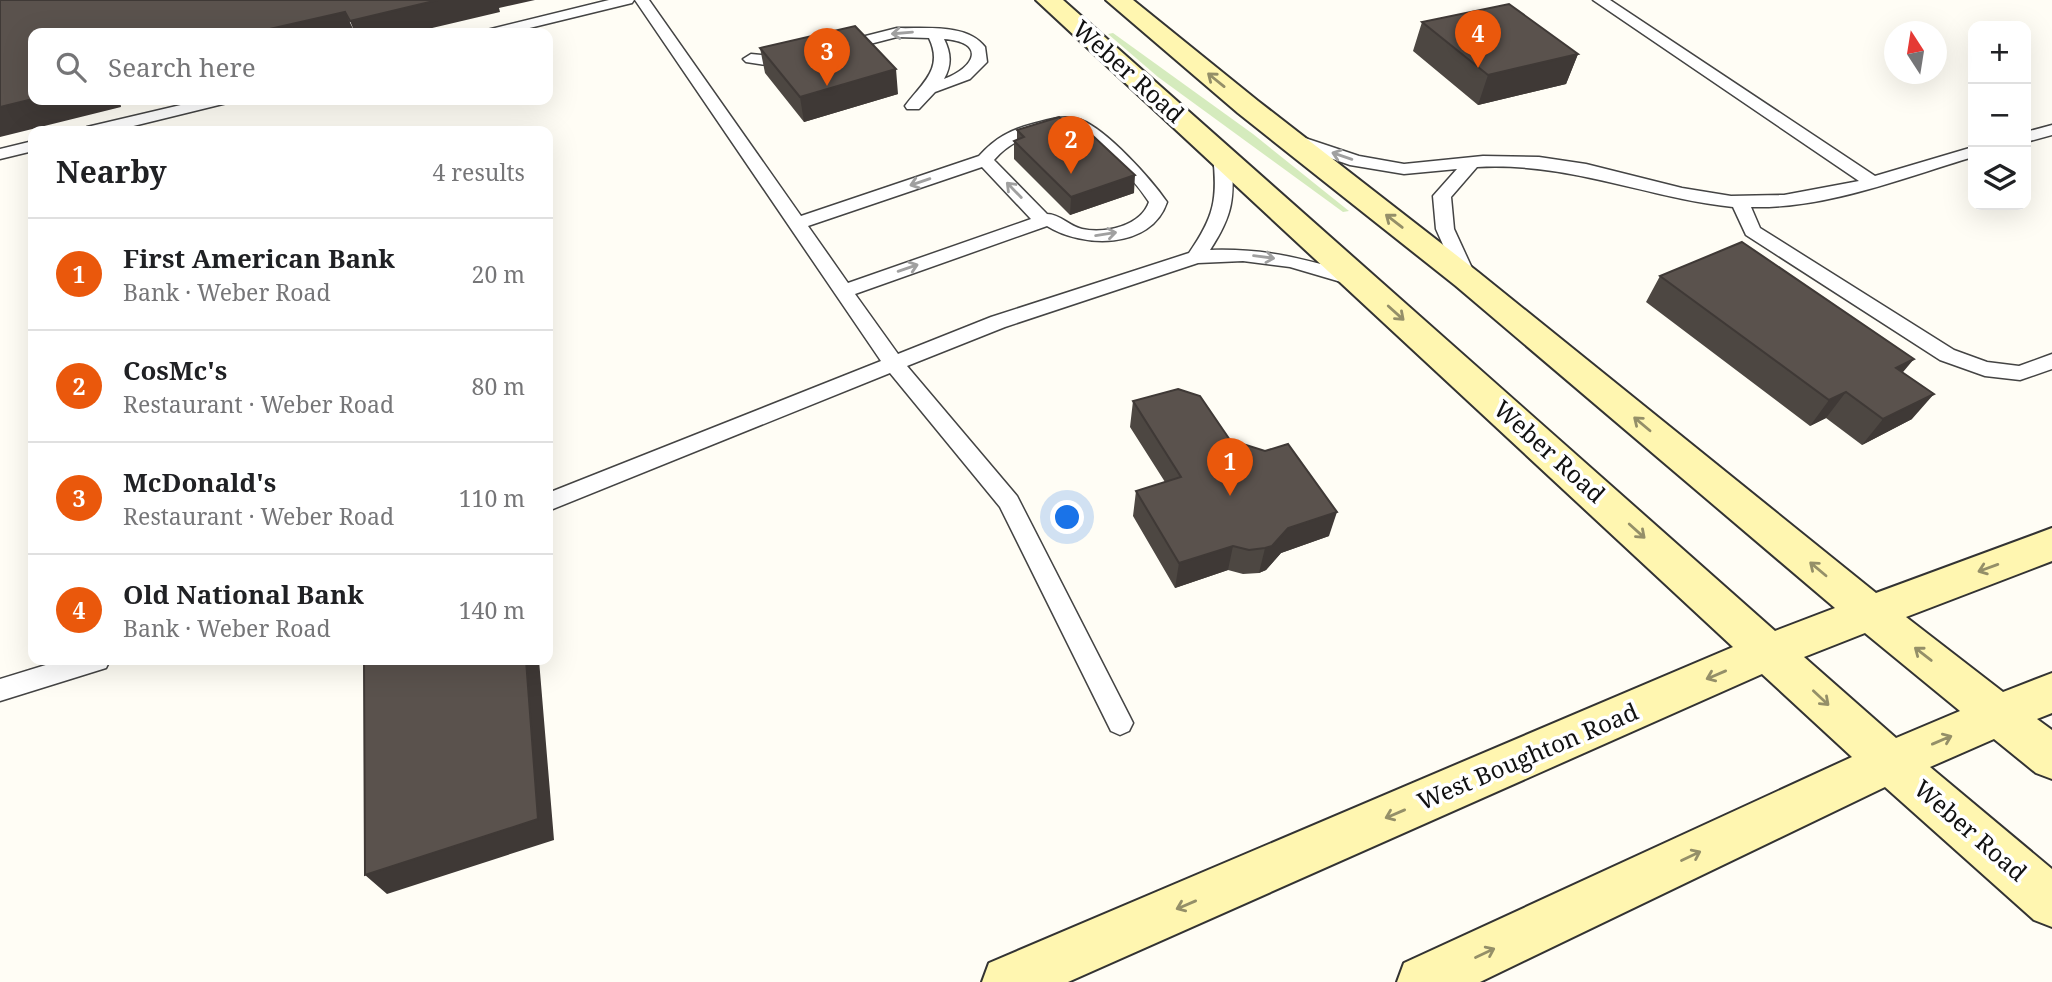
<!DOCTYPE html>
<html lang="en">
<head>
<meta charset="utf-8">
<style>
  body { margin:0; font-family:"Noto Serif",serif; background:#f2f2f2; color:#202124 }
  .controls { position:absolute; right:21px; top:21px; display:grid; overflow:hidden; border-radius:14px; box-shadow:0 7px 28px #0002 }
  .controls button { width:63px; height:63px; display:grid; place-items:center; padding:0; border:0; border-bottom:2px solid #e0e0e0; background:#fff; color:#202124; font:35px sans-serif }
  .compass { position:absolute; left:1884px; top:21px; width:63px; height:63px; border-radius:50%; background:#fff; box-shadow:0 7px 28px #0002; rotate:348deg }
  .you { position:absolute; left:1068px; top:518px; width:24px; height:24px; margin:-18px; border:5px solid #fff; border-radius:50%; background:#1a73e8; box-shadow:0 0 0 10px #1a73e833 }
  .badge { display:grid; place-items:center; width:46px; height:46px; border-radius:50%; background:#ea580c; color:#fff; font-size:23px; font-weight:700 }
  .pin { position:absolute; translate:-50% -58px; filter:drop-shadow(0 2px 4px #0008) }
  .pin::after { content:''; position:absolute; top:37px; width:24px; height:21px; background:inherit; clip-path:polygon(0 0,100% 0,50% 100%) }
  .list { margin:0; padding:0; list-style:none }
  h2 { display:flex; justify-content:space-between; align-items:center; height:91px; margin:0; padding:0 28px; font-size:30px }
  h2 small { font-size:23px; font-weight:400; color:#757577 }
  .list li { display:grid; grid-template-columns:46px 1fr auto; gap:21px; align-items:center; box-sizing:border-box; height:112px; padding:0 28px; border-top:2px solid #e0e0e0 }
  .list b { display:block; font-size:26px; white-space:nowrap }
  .list p { margin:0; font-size:23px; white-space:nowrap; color:#757577 }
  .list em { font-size:23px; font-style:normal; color:#757577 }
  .icon { flex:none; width:38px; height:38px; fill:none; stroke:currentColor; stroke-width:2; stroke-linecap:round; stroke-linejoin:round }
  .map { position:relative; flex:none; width:2052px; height:982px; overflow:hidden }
  .search { position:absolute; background:#fff; box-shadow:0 7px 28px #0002; left:28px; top:28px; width:525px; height:77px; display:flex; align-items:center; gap:18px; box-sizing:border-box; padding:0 24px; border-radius:14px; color:#757577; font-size:26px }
  .panel { position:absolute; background:#fff; box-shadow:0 7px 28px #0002; left:28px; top:126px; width:525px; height:539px; border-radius:14px }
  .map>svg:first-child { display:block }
  .green { fill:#d5ebbd }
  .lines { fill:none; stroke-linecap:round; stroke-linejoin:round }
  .service-casing { stroke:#444; stroke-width:3 }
  .secondary-casing { stroke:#333; stroke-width:4 }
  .service { fill:#fff; fill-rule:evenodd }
  .secondary { fill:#fff6b0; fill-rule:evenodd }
  .wall { fill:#4d4742 }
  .shaded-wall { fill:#3f3936 }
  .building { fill:#5a524d; stroke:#3f3936; stroke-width:2 }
  .oneway { stroke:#a0a0a0 }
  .oneway2 { stroke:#948f68 }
  .labels { text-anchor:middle; stroke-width:7; stroke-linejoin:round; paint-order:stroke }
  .street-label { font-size:24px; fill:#111; stroke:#fff }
</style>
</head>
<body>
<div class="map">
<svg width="2052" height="982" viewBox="0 0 2052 982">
  <rect width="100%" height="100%" fill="#fffdf5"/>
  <!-- green -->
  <path class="green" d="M1113,33L1253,134L1349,211L1343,212L1158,77L1108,34Z"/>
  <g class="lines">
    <!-- service casing -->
    <g class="service-casing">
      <path id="service" d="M609,0H634L632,3L509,33H484L487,30Z
        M635,0H649L801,216L979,156C995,138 1010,130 1033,124C1049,120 1065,114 1081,120C1107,130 1151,179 1167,202C1151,250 1082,248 1047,226L855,294L898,354L991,317L1189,253C1214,217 1218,199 1213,156L1222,151L1231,156C1235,198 1233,215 1210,250C1269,248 1309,260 1365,277L1368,281L1365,285L1358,287L1290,267L1243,261L1198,263L1005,327L907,366L1017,496L1129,715L1133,723L1129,731L1120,735L1111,731L1000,507L890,373L548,511V493L881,361ZM1059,127C1089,130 1133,177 1149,202C1141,226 1105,234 1082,229C1069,226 1060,214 1047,214L994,160C1012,139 1033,134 1059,127ZM982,167L1031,219L848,283L808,226Z
        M1593,0H1610L1875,176L1973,147V157C1902,178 1827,209 1751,207L1760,228L1954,350L1987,362L2019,366L2052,354V369L2020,380L1985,376L1940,360L1746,235L1733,207C1643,197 1571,162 1477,167L1451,197L1454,229L1477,279L1474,283H1460L1436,229L1433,196L1457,169L1404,174L1350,165L1284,142L1282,138L1290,133L1359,156L1404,164L1483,156L1539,157L1586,164L1682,188L1731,196L1784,195L1859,181Z
        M897,28C925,29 967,23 985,47L987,62L970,79L935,92L919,109H907L905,106C922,83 944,69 929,38L897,37L839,52L831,47L834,44ZM944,39C986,42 976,67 944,79C952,65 951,53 944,39Z
        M751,54L780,57L792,54L800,59L797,62L780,67L746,62L743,59Z
        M202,100H229L227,103L113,131H85L87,127Z
        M2052,125V135L2026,142V132Z
        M33,141V151L0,159V149Z
        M62,660H110L106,668L0,701V679Z"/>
    </g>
    <!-- secondary casing -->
    <g class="secondary-casing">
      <path id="secondary" d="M1036,0H1063L1775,631L1835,608L1456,286L1238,113L1106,0H1133L1258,101L1478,272L1876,593L2052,528V561L1906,617L2003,692L2052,673V713L2037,719L2052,730V779L2036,773L1994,739L1930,767L2052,869V927L2034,920L1885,787L1480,982H1397L1404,963L1852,757L1762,674L1068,982H982L989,963L1733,647ZM1865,633L1960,711L1896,738L1804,657Z"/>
    </g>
    <!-- service -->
    <use href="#service" class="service"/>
    <!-- secondary -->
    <use href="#secondary" class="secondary"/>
  </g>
  <!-- wall -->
  <path class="wall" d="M1422,22L1578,54L1566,84L1478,105L1413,51Z
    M760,48L898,94L804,122L765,73Z
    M1017,130L1134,193L1070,215L1014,159V141L1017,140Z
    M1660,276L1903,372L1912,419L1862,445L1826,418L1810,426L1646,302Z
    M1133,401L1230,440L1329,536L1281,553L1266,570L1259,573L1243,574L1228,570L1175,588L1133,516L1136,491L1165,482L1130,427Z"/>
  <!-- shaded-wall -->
  <path class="shaded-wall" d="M438,0H535L499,8L500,12L411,33H355L350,21Z
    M345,12L355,33H252Z
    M1578,54L1566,84L1478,105L1488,75Z
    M896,69L898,94L804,122L800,97Z
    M33,99L120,100L121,107L0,137V107Z
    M1135,175L1134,193L1070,215L1071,197Z
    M1914,359L1893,384L1896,368Z
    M1846,392L1826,418L1810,426L1829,400Z
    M1934,394L1912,419L1862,445L1883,419Z
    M1337,512L1329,536L1281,553L1266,570L1259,573L1265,548L1288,528Z
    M1233,546L1228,570L1175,588L1179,563Z
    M526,660H539L554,840L387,894L365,875Z"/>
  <!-- building -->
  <path class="building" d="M0,0H438L350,21L345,12L252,33H33V99L0,107Z
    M1509,4L1578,54L1488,75L1422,22Z
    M855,26L896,69L800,97L760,48Z
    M1059,117L1066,123L1076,120L1135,175L1071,197L1014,141L1024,137L1017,130Z
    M1742,242L1914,359L1896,368L1934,394L1883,419L1846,392L1829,400L1660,276Z
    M1178,389L1200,396L1230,440L1265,451L1288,444L1337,512L1288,528L1272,546L1265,548L1249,550L1233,546L1179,563L1136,491L1181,477L1133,401Z
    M364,660H526L538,819L365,875Z"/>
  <!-- one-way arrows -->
  <defs><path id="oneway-shaft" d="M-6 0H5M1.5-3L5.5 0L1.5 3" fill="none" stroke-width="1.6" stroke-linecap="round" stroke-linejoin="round" transform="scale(1.75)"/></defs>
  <g class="oneway">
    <use href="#oneway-shaft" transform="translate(902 33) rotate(175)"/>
    <use href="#oneway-shaft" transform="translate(1342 156) rotate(-161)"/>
    <use href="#oneway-shaft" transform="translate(920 182) rotate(161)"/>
    <use href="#oneway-shaft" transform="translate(1014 190) rotate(-134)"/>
    <use href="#oneway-shaft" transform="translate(1106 234) rotate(-9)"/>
    <use href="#oneway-shaft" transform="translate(1264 257) rotate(7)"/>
    <use href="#oneway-shaft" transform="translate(908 268) rotate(-19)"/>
  </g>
  <g class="oneway2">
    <use href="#oneway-shaft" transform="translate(1216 80) rotate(-141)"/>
    <use href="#oneway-shaft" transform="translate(1394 221) rotate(-142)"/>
    <use href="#oneway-shaft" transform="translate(1396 313) rotate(42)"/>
    <use href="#oneway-shaft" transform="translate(1642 424) rotate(-140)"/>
    <use href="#oneway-shaft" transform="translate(1637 531) rotate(42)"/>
    <use href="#oneway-shaft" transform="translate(1988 568) rotate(160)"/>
    <use href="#oneway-shaft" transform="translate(1818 569) rotate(-140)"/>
    <use href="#oneway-shaft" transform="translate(1923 654) rotate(-142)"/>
    <use href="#oneway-shaft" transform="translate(1716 675) rotate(157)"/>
    <use href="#oneway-shaft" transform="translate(1821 698) rotate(43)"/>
    <use href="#oneway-shaft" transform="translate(1942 740) rotate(-23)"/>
    <use href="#oneway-shaft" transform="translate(1395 814) rotate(157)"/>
    <use href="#oneway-shaft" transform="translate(1691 856) rotate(-25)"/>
    <use href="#oneway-shaft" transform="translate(1186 905) rotate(157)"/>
    <use href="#oneway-shaft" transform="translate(1485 953) rotate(-25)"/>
  </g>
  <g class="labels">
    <!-- street labels -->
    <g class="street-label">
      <text transform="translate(1128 72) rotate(42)" y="8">Weber Road</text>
      <text transform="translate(1549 452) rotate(42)" y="8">Weber Road</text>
      <text transform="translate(1528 757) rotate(-23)" y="8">West Boughton Road</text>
      <text transform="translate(1970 831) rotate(41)" y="8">Weber Road</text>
    </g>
  </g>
</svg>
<div class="controls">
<button>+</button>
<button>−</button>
<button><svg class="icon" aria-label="layers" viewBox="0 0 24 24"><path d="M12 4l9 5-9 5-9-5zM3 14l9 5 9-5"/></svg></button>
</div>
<svg class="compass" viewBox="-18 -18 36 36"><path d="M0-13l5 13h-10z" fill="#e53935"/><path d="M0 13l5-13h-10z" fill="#757577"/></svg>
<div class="you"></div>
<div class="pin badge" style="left:1230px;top:496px">1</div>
<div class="pin badge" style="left:1071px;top:174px">2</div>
<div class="pin badge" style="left:827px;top:86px">3</div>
<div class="pin badge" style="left:1478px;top:68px">4</div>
<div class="search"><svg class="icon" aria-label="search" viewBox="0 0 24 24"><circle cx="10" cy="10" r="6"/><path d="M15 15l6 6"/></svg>Search here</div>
<section class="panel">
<h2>Nearby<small>4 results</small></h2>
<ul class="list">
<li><span class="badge">1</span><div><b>First American Bank</b><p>Bank · Weber Road</p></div><em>20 m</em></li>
<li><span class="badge">2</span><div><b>CosMc's</b><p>Restaurant · Weber Road</p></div><em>80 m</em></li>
<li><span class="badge">3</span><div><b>McDonald's</b><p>Restaurant · Weber Road</p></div><em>110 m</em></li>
<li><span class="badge">4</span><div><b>Old National Bank</b><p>Bank · Weber Road</p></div><em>140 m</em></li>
</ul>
</section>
</div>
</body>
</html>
